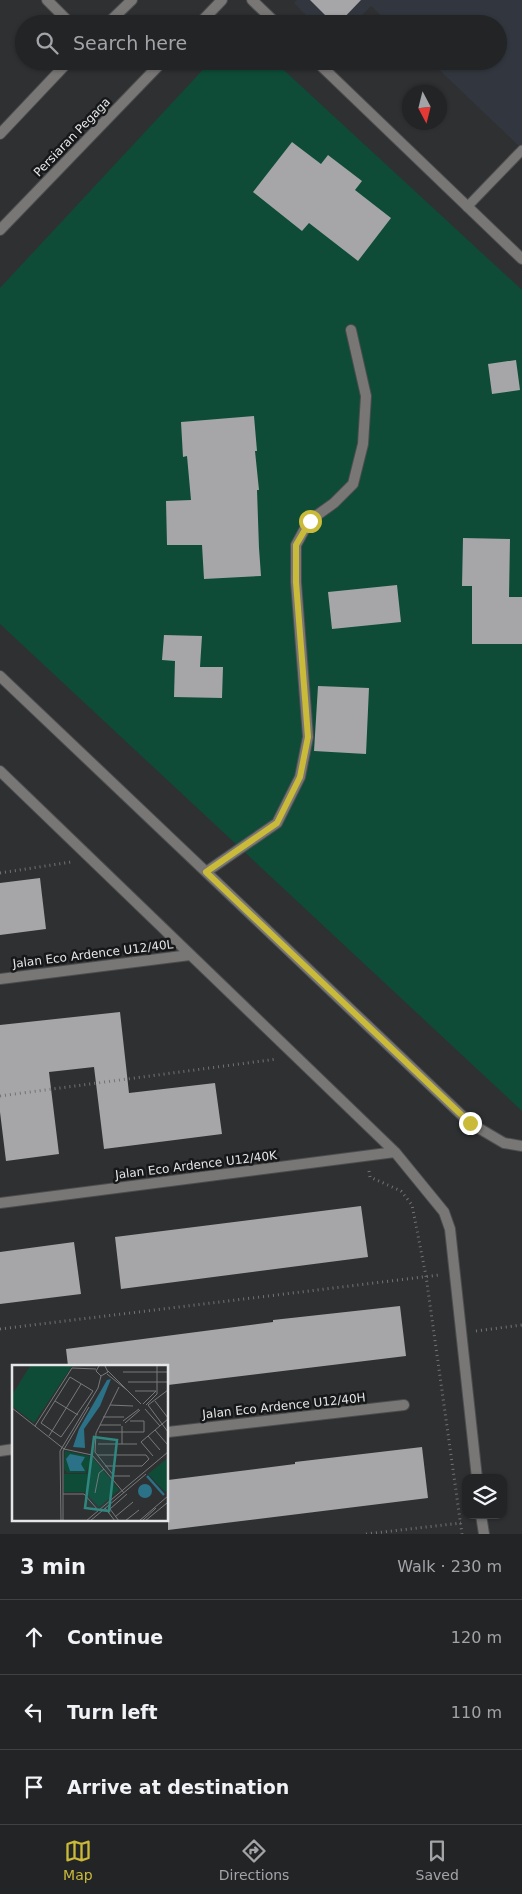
<!DOCTYPE html>
<html lang="en">
<head>
<meta charset="utf-8">
<style>
  body { margin:0; font-family:"DejaVu Sans",sans-serif; background:#2b2c2e; color:#f1f3f6 }
  .controls { position:absolute; right:15px; bottom:15px; display:grid; overflow:hidden; border-radius:10px; box-shadow:0 1px 4px #0004 }
  .controls button { width:45px; height:45px; display:grid; place-items:center; padding:0; border:0; border-bottom:1px solid #404143; background:#232426; color:#f1f3f6; font:25px sans-serif }
  .compass { position:absolute; left:402px; top:85px; width:45px; height:45px; border-radius:50%; background:#232426; box-shadow:0 1px 4px #0004; rotate:173deg }
  .stop { position:absolute; width:15px; height:15px; margin:-11px; border:4px solid #caba39; border-radius:50%; background:#fff }
  .stop.end { background:#caba39; border-color:#fff; box-shadow:0 1px 5px #0008 }
  .list { margin:0; padding:0; list-style:none }
  h2 { display:flex; justify-content:space-between; align-items:center; height:65px; margin:0; padding:0 20px; font-size:21px }
  h2 small { font-size:16px; font-weight:400; color:#a3a4a7 }
  .list li { display:grid; grid-template-columns:32px 1fr auto; gap:15px; align-items:center; box-sizing:border-box; height:75px; padding:0 20px; border-top:1px solid #404143 }
  .list b { display:block; font-size:19px; white-space:nowrap }
  .list em { font-size:16px; font-style:normal; color:#a3a4a7 }
  .icon { flex:none; width:28px; height:28px; fill:none; stroke:currentColor; stroke-width:2; stroke-linecap:round; stroke-linejoin:round }
  .map { position:relative; flex:none; width:522px; height:1534px; overflow:hidden }
  .search { position:absolute; background:#232426; box-shadow:0 1px 4px #0004; left:15px; right:15px; top:15px; height:55px; display:flex; align-items:center; gap:12px; box-sizing:border-box; padding:0 18px; border-radius:28px; color:#a3a4a7; font-size:19px }
  .sheet { height:290px; background:#232426 }
  nav { display:flex; justify-content:space-around; align-items:center; box-sizing:border-box; height:70px; border-top:1px solid #404143; background:#232426; font-size:14px; color:#a3a4a7 }
  nav a { display:grid; justify-items:center; gap:2px }
  nav .on { color:#caba39 }
  .map>svg:first-child { display:block }
  .built { fill:#32373f }
  .green { fill:#0e4c37 }
  .building { fill:#a6a5a7 }
  .lines { fill:none; stroke-linecap:round; stroke-linejoin:round }
  .service-casing { stroke:#4c4d4f; stroke-width:11 }
  .minor-casing { stroke:#4c4d4f; stroke-width:12 }
  .path { stroke:#727374; stroke-width:3; stroke-dasharray:1 4; stroke-linecap:butt }
  .service { stroke:#787776; stroke-width:9 }
  .minor { stroke:#787776; stroke-width:10 }
  .route { stroke:#caba39; stroke-width:6 }
  .labels { text-anchor:middle; stroke-width:5; stroke-linejoin:round; paint-order:stroke }
  .street-label { font-size:12px; fill:#e5e6e7; stroke:#171819 }
  .inset-river { fill:none; stroke:#2b7187; stroke-width:2.5 }
  .inset-road { fill:none; stroke:#78797a; stroke-width:1 }
  .view { fill:#2f8780; fill-opacity:0.15; stroke:#2f8780; stroke-width:2.5 }
  .inset-edge { fill:none; stroke:#e5e6e7; stroke-width:2.5 }
</style>
</head>
<body>
<div class="map">
<svg width="522" height="1534" viewBox="0 0 522 1534">
  <rect width="100%" height="100%" fill="#2f3032"/>
  <!-- built -->
  <path class="built" d="M297,0H522V149L430,61H498V24H390L371,6L353,24H315L294,3Z"/>
  <!-- green -->
  <path class="green" d="M211,61H274L522,290V1111L0,624V288Z"/>
  <!-- building -->
  <path class="building" d="M310,0H361L338,24H334Z
    M292,142L321,164L328,155L362,181L355,190L391,218L358,261L309,223L302,231L253,192Z
    M516,360L520,390L492,394L488,364Z
    M254,416L257,451H255L259,490H257L259,548L261,576L204,579L202,545H167L166,501L191,500L187,456L183,457L181,422Z
    M463,538L510,539L509,597H522V644H472V586H462Z
    M397,585L401,622L332,629L328,592Z
    M164,635L202,636L200,667H223L222,698L174,697L175,661L162,660Z
    M318,686L369,688L366,754L314,751Z
    M40,878L46,929L0,935V883Z
    M120,1012L129,1093L215,1083L222,1134L104,1149L94,1067L49,1072L59,1154L6,1161L0,1112V1025Z
    M361,1206L368,1257L121,1289L115,1237Z
    M74,1242L81,1294L0,1304V1252Z
    M400,1306L406,1356L168,1385V1366H68L66,1349L273,1322V1320Z
    M422,1447L428,1498L168,1530V1480L295,1464V1462Z"/>
  <g class="lines">
    <!-- service casing -->
    <g class="service-casing">
      <path id="service" d="M467,207L522,150"/>
    </g>
    <!-- minor casing -->
    <g class="minor-casing">
      <path id="minor" d="M47,0L71,24
        M252,0L277,24
        M107,24L132,0
        M199,24L222,0
        M316,61L522,259
        M0,134L69,61
        M0,230L163,61
        M0,676L470,1123L504,1143L522,1146
        M0,771L395,1152L444,1212L450,1229L477,1478
        M206,872L277,823L300,777L308,737L296,582V545L309,521L334,503L353,484L363,444L366,396L351,330
        M0,979L190,955
        M0,1203L395,1152
        M168,1432L404,1405
        M0,1451L14,1449
        M481,1515L484,1534"/>
    </g>
    <!-- path -->
    <path class="path" d="M0,873L71,862
      M0,1096L277,1059
      M369,1171L370,1177L401,1191L412,1205L426,1276L462,1534
      M0,1329L439,1275
      M476,1331L522,1325
      M366,1534L461,1523"/>
    <!-- service -->
    <use href="#service" class="service"/>
    <!-- minor -->
    <use href="#minor" class="minor"/>
  </g>
  <g class="lines">
    <!-- route -->
    <path class="route" d="M310,521L296,545V582L308,737L300,777L277,823L206,872L470,1123"/>
  </g>
  <g class="labels">
    <!-- street labels -->
    <g class="street-label">
      <text transform="translate(72 137) rotate(-46)" y="4">Persiaran Pegaga</text>
      <text transform="translate(93 954) rotate(-7)" y="4">Jalan Eco Ardence U12/40L</text>
      <text transform="translate(196 1165) rotate(-7)" y="4">Jalan Eco Ardence U12/40K</text>
      <text transform="translate(284 1406) rotate(-6)" y="4">Jalan Eco Ardence U12/40H</text>
    </g>
  </g>
  <!-- overview -->
  <g transform="translate(12 1365)">
    <rect width="156" height="156" fill="#2f3032"/>
    <path d="M18,1H60L22,58L0,41V30ZM53,86L78,91L75,96L79,91L107,125L87,142L73,127H52V109H75L76,107L75,101L74,108H55L52,104ZM156,93V125L153,127L136,109Z" fill="#0e4c37"/>
    <path d="M99,14L88,41L72,64L73,83L61,82L67,64L95,15ZM58,89L73,92L69,99L73,106H58L54,94ZM126 126a7 7 0 1 1 14 0a7 7 0 1 1-14 0Z" fill="#2b7187"/>
    <path class="inset-river" d="M135,111L152,130"/>
    <path class="inset-road" d="M87,1L84,6L89,11L96,7L93,1M96,6L129,39M111,7H156M95,9L115,25M58,12L29,58L49,72L81,26M58,12L81,26M116,17H156M107,22L84,68L83,87L102,111H118M156,25L136,40L156,67M123,26H144M43,36L66,50M143,36L156,53M131,39L144,26M98,40L121,41M134,40L145,29V1M0,43L52,84L80,90L112,128M133,44L148,61M91,52H112M111,56L127,44M113,58L128,45M88,60H109M23,61L60,3L84,4M110,61V79M143,65L155,79M87,67H132V56H118M37,71L69,19M136,71L148,85M86,79H125M85,90H134L137,94L130,101H93M141,91L129,77L156,54M83,128L87,108L92,104M51,129H72L86,145M93,143L103,156M103,152L121,137M49,156L48,86L86,23L89,11M51,156V86L77,42M74,156L156,87M78,156L134,109M107,156L98,144L115,129M113,156L127,145M127,156L156,131M130,156L144,143M133,156L155,138"/>
    <path class="view" d="M82,72L105,75L97,146L73,143Z"/>
    <rect width="156" height="156" class="inset-edge"/>
  </g>
</svg>
<div class="controls">
<button><svg class="icon" aria-label="layers" viewBox="0 0 24 24"><path d="M12 4l9 5-9 5-9-5zM3 14l9 5 9-5"/></svg></button>
</div>
<svg class="compass" viewBox="-18 -18 36 36"><path d="M0-13l5 13h-10z" fill="#e53935"/><path d="M0 13l5-13h-10z" fill="#a3a4a7"/></svg>
<div class="stop" style="left:310px;top:521px"></div>
<div class="stop end" style="left:470px;top:1123px"></div>
<div class="search"><svg class="icon" aria-label="search" viewBox="0 0 24 24"><circle cx="10" cy="10" r="6"/><path d="M15 15l6 6"/></svg>Search here</div>
</div>
<section class="sheet">
<h2>3 min<small>Walk · 230 m</small></h2>
<ul class="list">
<li><svg class="icon" aria-label="ahead" viewBox="0 0 24 24"><path d="M12 20V5M6 11l6-6 6 6"/></svg><div><b>Continue</b></div><em>120 m</em></li>
<li><svg class="icon" aria-label="left" viewBox="0 0 24 24"><path d="M17 20v-9H6M10 6l-5 5 5 5"/></svg><div><b>Turn left</b></div><em>110 m</em></li>
<li><svg class="icon" aria-label="arrive" viewBox="0 0 24 24"><path d="M6 21V4h12l-3 4 3 4H6"/></svg><div><b>Arrive at destination</b></div></li>
</ul>
</section>
<nav>
<a class="on"><svg class="icon" aria-label="map" viewBox="0 0 24 24"><path d="M3 6l6-2 6 2 6-2v14l-6 2-6-2-6 2zM9 4v14M15 6v14"/></svg>Map</a>
<a><svg class="icon" aria-label="directions" viewBox="0 0 24 24"><path d="M12 3l9 9-9 9-9-9zM9 14v-3h6M13 9l2 2-2 2"/></svg>Directions</a>
<a><svg class="icon" aria-label="saved" viewBox="0 0 24 24"><path d="M7 4h10v16l-5-4-5 4z"/></svg>Saved</a>
</nav>
</body>
</html>
